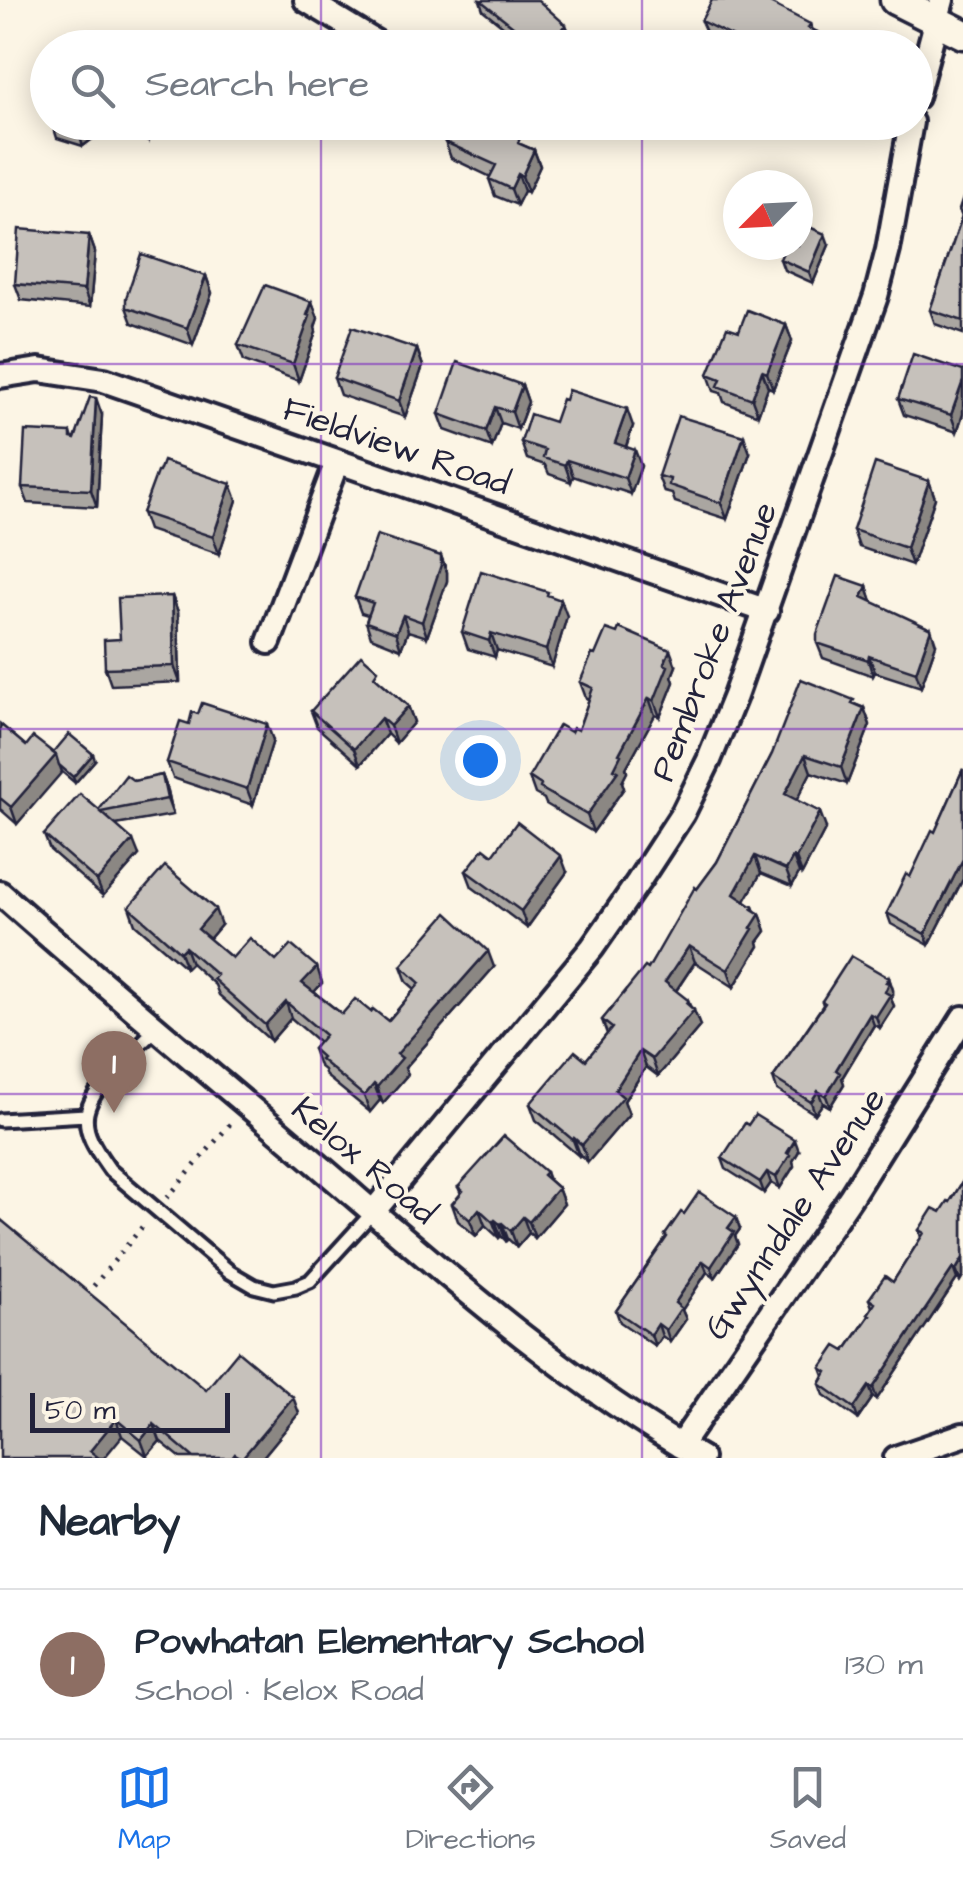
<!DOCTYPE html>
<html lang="en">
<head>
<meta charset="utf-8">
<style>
  body { margin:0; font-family:"Architects Daughter",sans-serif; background:#f6f6f7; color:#1f2937 }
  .compass { position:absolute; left:723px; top:170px; width:90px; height:90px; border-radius:50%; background:#fff; box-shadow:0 5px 25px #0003; rotate:246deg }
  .scale { position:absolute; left:30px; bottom:25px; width:200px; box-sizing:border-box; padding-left:10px; border:5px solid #22223b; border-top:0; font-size:28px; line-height:35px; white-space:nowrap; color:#22223b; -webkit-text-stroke:8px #fcf5e5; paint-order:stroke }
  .you { position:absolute; left:480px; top:760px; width:35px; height:35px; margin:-25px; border:8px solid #fff; border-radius:50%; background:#1a73e8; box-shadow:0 0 0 15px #1a73e833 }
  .badge { display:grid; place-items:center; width:65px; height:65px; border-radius:50%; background:#1a73e8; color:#fff; font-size:32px; font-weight:700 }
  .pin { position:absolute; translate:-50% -82px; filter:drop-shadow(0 2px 5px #0008) }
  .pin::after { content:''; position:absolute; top:52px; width:35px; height:30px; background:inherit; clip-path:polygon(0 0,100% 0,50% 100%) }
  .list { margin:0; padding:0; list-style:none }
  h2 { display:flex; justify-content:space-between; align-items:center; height:130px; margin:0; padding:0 40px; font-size:42px }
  h2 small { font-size:32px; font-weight:400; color:#747a83 }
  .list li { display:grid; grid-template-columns:65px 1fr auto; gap:30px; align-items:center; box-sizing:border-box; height:150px; padding:0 40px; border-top:2px solid #e0e1e3 }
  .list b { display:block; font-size:38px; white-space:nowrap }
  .list p { margin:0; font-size:32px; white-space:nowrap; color:#747a83 }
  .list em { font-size:32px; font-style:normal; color:#747a83 }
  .icon { flex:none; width:55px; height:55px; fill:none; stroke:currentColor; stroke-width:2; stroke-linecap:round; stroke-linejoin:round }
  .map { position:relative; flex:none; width:963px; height:1458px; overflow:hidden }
  .search { position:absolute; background:#fff; box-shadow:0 5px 25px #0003; left:30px; right:30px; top:30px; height:110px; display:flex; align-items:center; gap:25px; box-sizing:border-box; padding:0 35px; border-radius:55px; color:#747a83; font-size:38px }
  .sheet { height:280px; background:#fff }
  nav { display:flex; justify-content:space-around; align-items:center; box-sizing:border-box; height:140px; border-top:2px solid #e0e1e3; background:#fff; font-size:28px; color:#747a83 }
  nav a { display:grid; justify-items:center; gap:5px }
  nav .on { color:#1a73e8 }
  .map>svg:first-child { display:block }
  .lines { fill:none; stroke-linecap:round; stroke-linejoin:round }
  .service-casing { stroke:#22223b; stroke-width:19 }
  .minor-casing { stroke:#22223b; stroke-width:30 }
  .tertiary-casing { stroke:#22223b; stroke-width:35 }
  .path { stroke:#22223b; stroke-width:5; stroke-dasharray:2.5 8; stroke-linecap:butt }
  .service { stroke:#fcf5e5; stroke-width:11 }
  .minor { stroke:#fcf5e5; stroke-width:22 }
  .tertiary { stroke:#fcf5e5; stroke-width:28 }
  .wall { fill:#aaa6a1; stroke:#22223b; stroke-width:2.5 }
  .shaded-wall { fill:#8b8783; stroke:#22223b; stroke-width:2.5 }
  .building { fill:#c6c1bb; stroke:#22223b; stroke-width:2.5 }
  .grid { fill:none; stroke:#7b2cbf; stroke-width:2.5; stroke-opacity:0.55 }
  .labels { text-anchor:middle; stroke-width:8; stroke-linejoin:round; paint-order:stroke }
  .street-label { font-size:35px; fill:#22223b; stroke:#fcf5e5 }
</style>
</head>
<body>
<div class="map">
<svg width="963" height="1458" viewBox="0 0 963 1458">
  <rect width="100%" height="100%" fill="#fcf5e5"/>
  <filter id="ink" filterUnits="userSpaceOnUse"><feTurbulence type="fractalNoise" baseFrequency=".01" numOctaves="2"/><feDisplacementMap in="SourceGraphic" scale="20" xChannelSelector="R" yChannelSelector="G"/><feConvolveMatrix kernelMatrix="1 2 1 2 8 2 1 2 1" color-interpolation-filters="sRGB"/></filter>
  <g filter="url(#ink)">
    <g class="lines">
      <!-- service casing -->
      <g class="service-casing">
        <path id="service" d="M156,1029C135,1050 93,1084 87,1113C83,1134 99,1154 110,1170L230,1272L254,1286L274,1291L296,1287L310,1281L373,1212
          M0,1120L86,1115"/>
      </g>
      <!-- minor casing -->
      <g class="minor-casing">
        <path id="minor" d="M306,0L377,43
          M916,97L942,0
          M0,376L39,370L104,380L767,611
          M269,642L337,462
          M0,893C104,986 211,1074 317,1164C440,1269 560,1377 701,1458
          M373,1212L592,948L638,882L683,813L709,760L735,696L876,296L888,250L911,122
          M680,1446L850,1198L963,1018
          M896,1458L963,1435"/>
      </g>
      <!-- tertiary casing -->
      <g class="tertiary-casing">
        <path id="tertiary" d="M895,0L963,34"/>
      </g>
      <!-- path -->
      <path class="path" d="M167,1198L231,1123
        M87,1294L147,1221"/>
      <!-- service -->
      <use href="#service" class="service"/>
      <!-- minor -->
      <use href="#minor" class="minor"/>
      <!-- tertiary -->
      <use href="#tertiary" class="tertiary"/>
    </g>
    <!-- wall -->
    <path class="wall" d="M480,0L571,36L561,48H530L483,10Z
      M701,21L810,24L813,30L852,48H737L706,32Z
      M52,122H155L149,141L107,128L83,146L57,138Z
      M445,142L522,145L534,150L540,166L528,192L524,191L517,205L495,196L489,179L491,177L451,158Z
      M963,198V334L935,324L930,310L962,217L959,210Z
      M89,235L95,252L90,307L21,300L15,284Z
      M829,245L813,283L784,270L780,259Z
      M206,276L212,293L193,345L132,323L126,307Z
      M312,302L318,318L315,327L316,332L299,381L244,361L238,345Z
      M786,325L792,341L773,389L768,387L758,415L724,402L721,393L714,391L708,374L739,331Z
      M417,349L423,366L405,417L340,395L334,378Z
      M963,371V414L957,432L904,415L898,399Z
      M522,385L528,402L518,429L501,423L492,447L445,430L439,414Z
      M102,415L97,507L28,503L22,487L71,433L73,439H75Z
      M633,426L626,447L641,466L631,494L616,489V491L573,476L571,482L549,474L545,465L527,459L521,442Z
      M750,453L727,519L675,502L672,494L664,492L658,476Z
      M159,472L237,500L219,554L148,530L142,513Z
      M929,481L935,498L912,565L859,547L853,530Z
      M441,556L447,572V581L427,637L408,631L401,649L371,637L366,622L368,615L361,613L355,597Z
      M867,586L872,602L936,644L921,687L875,672L873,676L823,658L817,643Z
      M172,596L178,612L180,682L111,685L105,668L120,639Z
      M549,596L567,616L552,667L497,650L495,657L468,649L462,632Z
      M676,666L672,676L674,682L660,717L655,715L626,768L627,772L622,782L624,788L593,832L546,804L544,799L535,794L529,777L571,732L578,730L589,700L586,698L580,682Z
      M383,684L408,706L414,722L396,743L387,734L360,765L317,727L311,711Z
      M856,705L864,708L870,725L847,784L811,772L796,800L826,828L802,874L799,873L792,886L761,873L744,901L753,907L755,911L760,914L766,931L758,942L759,946L734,987L695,962L676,991L691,1007L700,1026L658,1076L646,1067L624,1101L629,1114L588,1162L580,1155L579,1156L536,1120L530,1104L586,1060L607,1034L602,1020L648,969L697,889L717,862L772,754Z
      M0,724L26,746L53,753L95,760L75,783L61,771L17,824L0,809Z
      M189,724L273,740L253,805L173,778L167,762Z
      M963,769V879L929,945L891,924L887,913L910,877L935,832Z
      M162,775L168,791L173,815L116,825L139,855L103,896L50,850L44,835L99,810L134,781Z
      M493,855L567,872L527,928L472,887L466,871Z
      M129,907L221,925L209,939L232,958L276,961L317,967L322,983L314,992L342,1014L371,1012L388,1021L415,989L407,982L401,966L494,967L405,1068L408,1074L383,1103L380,1100L370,1112L326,1076L324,1070L319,1066L313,1049L319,1042L291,1018L271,1041L219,995L215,985L191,963L186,968L135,924Z
      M889,978L893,990V995L891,999L894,1006L880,1028L874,1025L842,1078L844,1084L830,1107L823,1103L815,1114L777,1090L773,1078L823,1005L822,1001Z
      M799,1151L793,1161L794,1166L780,1188L771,1183L764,1193L726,1169L722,1158Z
      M546,1172L549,1180L558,1188L564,1204L535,1238L529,1233L517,1247L508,1239L506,1241L501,1236L499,1238L485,1225L476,1236L458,1221L452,1204L461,1194L458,1187Z
      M963,1181V1276L960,1281L957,1279L877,1399L873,1397L858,1419L824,1395L820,1384L824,1376L821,1368L845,1351L869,1316L868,1314L872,1307L869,1299L893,1282L921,1238L919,1230L941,1212L950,1202Z
      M684,1214L740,1229L735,1236L738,1244L715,1278L707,1272L682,1310L686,1319L670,1342L662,1336L655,1346L620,1322L616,1311L666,1238L665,1235Z
      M206,1390L299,1413L262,1458H181L160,1441L147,1456L122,1436L0,1458Z"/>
    <!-- shaded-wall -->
    <path class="shaded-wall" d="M566,25L571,36L561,48H548Z
      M536,36L540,48H534L532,41Z
      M86,122H105L107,128L83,146L77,129Z
      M144,122H155L149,141L143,124Z
      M534,150L540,166L528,192L522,176Z
      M518,174L524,191L517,205L511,189Z
      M825,234L829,245L813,283L809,272Z
      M89,235L95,252L90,307L84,290Z
      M206,276L212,293L193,345L187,328Z
      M312,302L318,318L315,327L316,332L299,381L293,364Z
      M786,325L792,341L773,389L767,373Z
      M417,349L423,366L405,417L399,401Z
      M762,371L768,387L758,415L752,399Z
      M963,381V414L957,432L951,415Z
      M522,385L528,402L518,429L512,412Z
      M96,398L102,415L97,507L91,490Z
      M495,407L501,423L492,447L486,431Z
      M627,409L633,426L621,460L615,443Z
      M744,436L750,453L727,519L721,503Z
      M635,450L641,466L631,494L625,478Z
      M567,460L573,476L571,482L565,465Z
      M929,481L935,498L912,565L906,548Z
      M231,484L237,500L219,554L213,537Z
      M441,556L447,572V581L427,637L422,622Z
      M867,586L872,601L867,613L862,597Z
      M172,596L178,612L180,682L174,666Z
      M561,600L567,616L552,667L546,650Z
      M403,615L408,631L401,649L396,633Z
      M931,629L936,644L921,687L916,672Z
      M491,633L497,650L495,657L489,641Z
      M670,650L676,666L672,676L674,682L660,717L654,701L664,664Z
      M869,656L875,672L873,676L868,660Z
      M649,698L655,715L626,768L627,772L622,782L624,788L593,832L587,815L614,769L619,754Z
      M408,706L414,722L396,743L390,726Z
      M864,708L870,725L847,784L841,767Z
      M381,718L387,734L360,765L354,749Z
      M267,724L273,740L253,805L247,789Z
      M93,754L95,760L75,783L73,777Z
      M56,755L62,772L17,824L11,807Z
      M805,755L811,772L791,811L785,794Z
      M162,775L168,791L173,815L167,799Z
      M820,812L826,828L802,874L796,858Z
      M133,840L139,855L103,896L97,881Z
      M561,856L567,872L527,928L521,911Z
      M755,856L761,873L740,910L734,894Z
      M793,857L799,873L792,886L786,870Z
      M963,859V879L929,945L925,934Z
      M753,907L757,918L760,914L766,931L758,942L759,946L734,987L728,970L751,928L752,909Z
      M215,909L221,925L204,945L198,929Z
      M689,946L695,962L671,998L665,982Z
      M185,947L191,963L186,968L180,952Z
      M488,951L494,967L405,1068L408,1074L383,1103L377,1087L397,1054Z
      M317,967L322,983L308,999L302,983Z
      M889,978L893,990V995L891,999L894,1006L880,1028L876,1017Z
      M688,1000L692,1012L694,1010L700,1026L658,1076L652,1059Z
      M286,1002L291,1018L271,1041L265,1025Z
      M870,1014L874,1025L842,1078L844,1084L830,1107L826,1096L836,1070Z
      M640,1051L646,1067L624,1101L629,1114L588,1162L582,1145L615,1090Z
      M374,1084L380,1100L370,1112L364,1096Z
      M818,1091L823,1103L815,1114L811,1102Z
      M574,1138L580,1155L579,1156L573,1140Z
      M795,1140L799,1151L793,1161L794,1166L780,1188L776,1177Z
      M767,1172L771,1183L764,1193L760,1182Z
      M558,1188L564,1204L535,1238L529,1222Z
      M479,1209L485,1225L476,1236L470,1220Z
      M523,1217L529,1233L517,1247L511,1231Z
      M736,1217L740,1229L735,1236L738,1244L715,1278L711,1267L728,1228Z
      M495,1220L501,1236L499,1238L493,1222Z
      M502,1223L508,1239L506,1241L500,1224Z
      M963,1258V1276L960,1281L956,1270Z
      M703,1261L707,1272L682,1310L686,1319L670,1342L666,1330L675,1303Z
      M953,1268L957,1279L877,1399L873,1388Z
      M658,1324L662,1336L655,1346L651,1335Z
      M869,1386L873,1397L858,1419L854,1408Z
      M293,1397L299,1413L262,1458H242Z
      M116,1419L122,1436L104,1458H93L90,1451Z
      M154,1424L160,1441L147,1456L141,1440Z"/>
    <!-- building -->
    <path class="building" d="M480,0H538L566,25L548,46L536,36L532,41Z
      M712,0H764L810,24L808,28L852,48H756L701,21Z
      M96,36L121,44L120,48H93Z
      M55,122H86L77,129Z
      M454,122H486L520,138L518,143L534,150L522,176L518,174L511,189L489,179L496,165L445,142Z
      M963,214V321L930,310Z
      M798,222L825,234L809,272L780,259L786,245H798Z
      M19,229L89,235L84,290L15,284Z
      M141,254L206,276L187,328L126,307V298Z
      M265,285L312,302L307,315L310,316L293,364L238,345Z
      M747,310L786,325L767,373L762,371L752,399L718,386L721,379L708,374L727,327L739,331Z
      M352,327L417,349L399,401L334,378Z
      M913,354L963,371V381L951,415L898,399Z
      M457,362L522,385L512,412L495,407L486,431L439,414Z
      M568,390L627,409L615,443L635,450L625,478L610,473V474L567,460L565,465L543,458L545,450L521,442L530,414L554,422L562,399L565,400Z
      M90,397L96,398L91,490L22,487L25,431L71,433V438L75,439Z
      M678,416L744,436L721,503L669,485L670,479L658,476Z
      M163,461L231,484L213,537L142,513L157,472H159Z
      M875,463L929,481L906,548L853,530Z
      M377,535L441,556V565L422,622L403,615L396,633L366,622L373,603L355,597Z
      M481,571L548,592L547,595L561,600L546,650L491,633L489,641L462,632Z
      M838,576L867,586L862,597L931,629L916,672L869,656L868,660L817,643V634Z
      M172,596L174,666L105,668L104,640L120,639L118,598Z
      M619,628L670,650L664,664L668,666L654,701L649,698L619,754L621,755L614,769L618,771L587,815L540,788L541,785L529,777L559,725L571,732L573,728L578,730L593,688L580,682L592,654L595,655L606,629L617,633Z
      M361,655L378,670L374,676L408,706L390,726L381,718L354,749L311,711Z
      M801,679L854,700L852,703L864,708L841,767L805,755L785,794L820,812L796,858L793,857L786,870L755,856L734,894L753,907L752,909L760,914L751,928L753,929L728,970L689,946L665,982L688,1000L686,1003L694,1010L652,1059L640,1051L615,1090L623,1097L582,1145L574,1138L573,1140L530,1104L575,1051L586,1060L612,1028L602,1020L645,967L648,969L695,887L697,889L717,862L772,754Z
      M202,703L267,724L247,789L167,762L180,721L189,724L192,712L198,714Z
      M0,724L26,746L33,737L56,755L11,807L0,798Z
      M69,734L93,754L73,777L59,765L56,755L53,753Z
      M963,769V859L925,934L887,913L906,874L910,877L932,830L935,832Z
      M126,775L134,781L162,775L167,799L101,812L133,840L97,881L44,835L80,794L99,810Z
      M517,822L561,856L521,911L466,871L484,848L493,855Z
      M165,866L215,909L198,929L232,958L250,938L276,961L291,945L317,967L302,983L342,1014L355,999L371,1012L373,1009L388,1021L420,983L401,966L447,913L488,951L397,1054L402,1058L377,1087L374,1084L364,1096L320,1059L322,1057L313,1049L325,1035L286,1002L265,1025L213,979L217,975L185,947L180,952L129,907Z
      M851,956L889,978L886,982L889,983L885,992L890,995L876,1017L870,1014L836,1070L840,1073L826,1096L818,1091L811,1102L773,1078L825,1003L822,1001Z
      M755,1115L795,1140L787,1153L790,1155L776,1177L767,1172L760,1182L722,1158L745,1123L748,1125Z
      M504,1136L546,1172L543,1175L558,1188L529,1222L523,1217L511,1231L502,1223L500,1224L495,1220L493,1222L479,1209L470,1220L452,1204L463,1191L458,1187Z
      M963,1181V1258L956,1270L953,1268L873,1388L869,1386L854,1408L820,1384L827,1372L821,1368L836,1346L845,1351L870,1315L868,1314L875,1303L869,1299L885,1276L893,1282L924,1233L919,1230L933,1208L941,1212L948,1201L950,1202Z
      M699,1192L736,1217L728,1228L734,1232L711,1267L703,1261L675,1303L681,1308L666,1330L658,1324L651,1335L616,1311L667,1237L665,1235L681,1212L684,1214Z
      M0,1219L206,1390L238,1351L293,1397L242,1458L235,1454L232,1458H194L154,1424L141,1440L116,1419L90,1451L99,1458H0Z"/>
  </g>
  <!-- grid -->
  <path class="grid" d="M321,0V48M642,0V48M321,122V1458M642,122V1458M0,364H963M0,729H963M0,1094H963"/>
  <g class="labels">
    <!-- street labels -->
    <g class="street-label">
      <text transform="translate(397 445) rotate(19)" y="12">Fieldview Road</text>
      <text transform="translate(713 641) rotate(-69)" y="12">Pembroke Avenue</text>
      <text transform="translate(365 1160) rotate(40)" y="12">Kelox Road</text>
      <text transform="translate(794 1213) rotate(-56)" y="12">Gwynndale Avenue</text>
    </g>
  </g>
</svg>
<svg class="compass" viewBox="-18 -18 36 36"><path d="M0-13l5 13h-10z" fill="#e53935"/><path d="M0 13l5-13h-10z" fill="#747a83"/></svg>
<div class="scale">50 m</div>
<div class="you"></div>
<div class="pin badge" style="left:114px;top:1113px;background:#8d6e63">1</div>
<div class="search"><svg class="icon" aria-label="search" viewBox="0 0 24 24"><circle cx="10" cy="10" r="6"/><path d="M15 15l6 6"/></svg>Search here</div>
</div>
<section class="sheet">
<h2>Nearby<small></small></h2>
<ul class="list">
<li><span class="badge" style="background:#8d6e63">1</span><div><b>Powhatan Elementary School</b><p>School · Kelox Road</p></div><em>130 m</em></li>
</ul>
</section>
<nav>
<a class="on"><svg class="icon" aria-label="map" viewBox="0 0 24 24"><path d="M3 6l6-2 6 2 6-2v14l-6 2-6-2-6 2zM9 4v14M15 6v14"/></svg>Map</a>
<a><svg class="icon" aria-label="directions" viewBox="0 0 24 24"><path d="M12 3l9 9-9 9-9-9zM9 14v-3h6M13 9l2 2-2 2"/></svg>Directions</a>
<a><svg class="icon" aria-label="saved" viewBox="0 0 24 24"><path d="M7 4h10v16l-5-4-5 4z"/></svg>Saved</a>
</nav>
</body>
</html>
